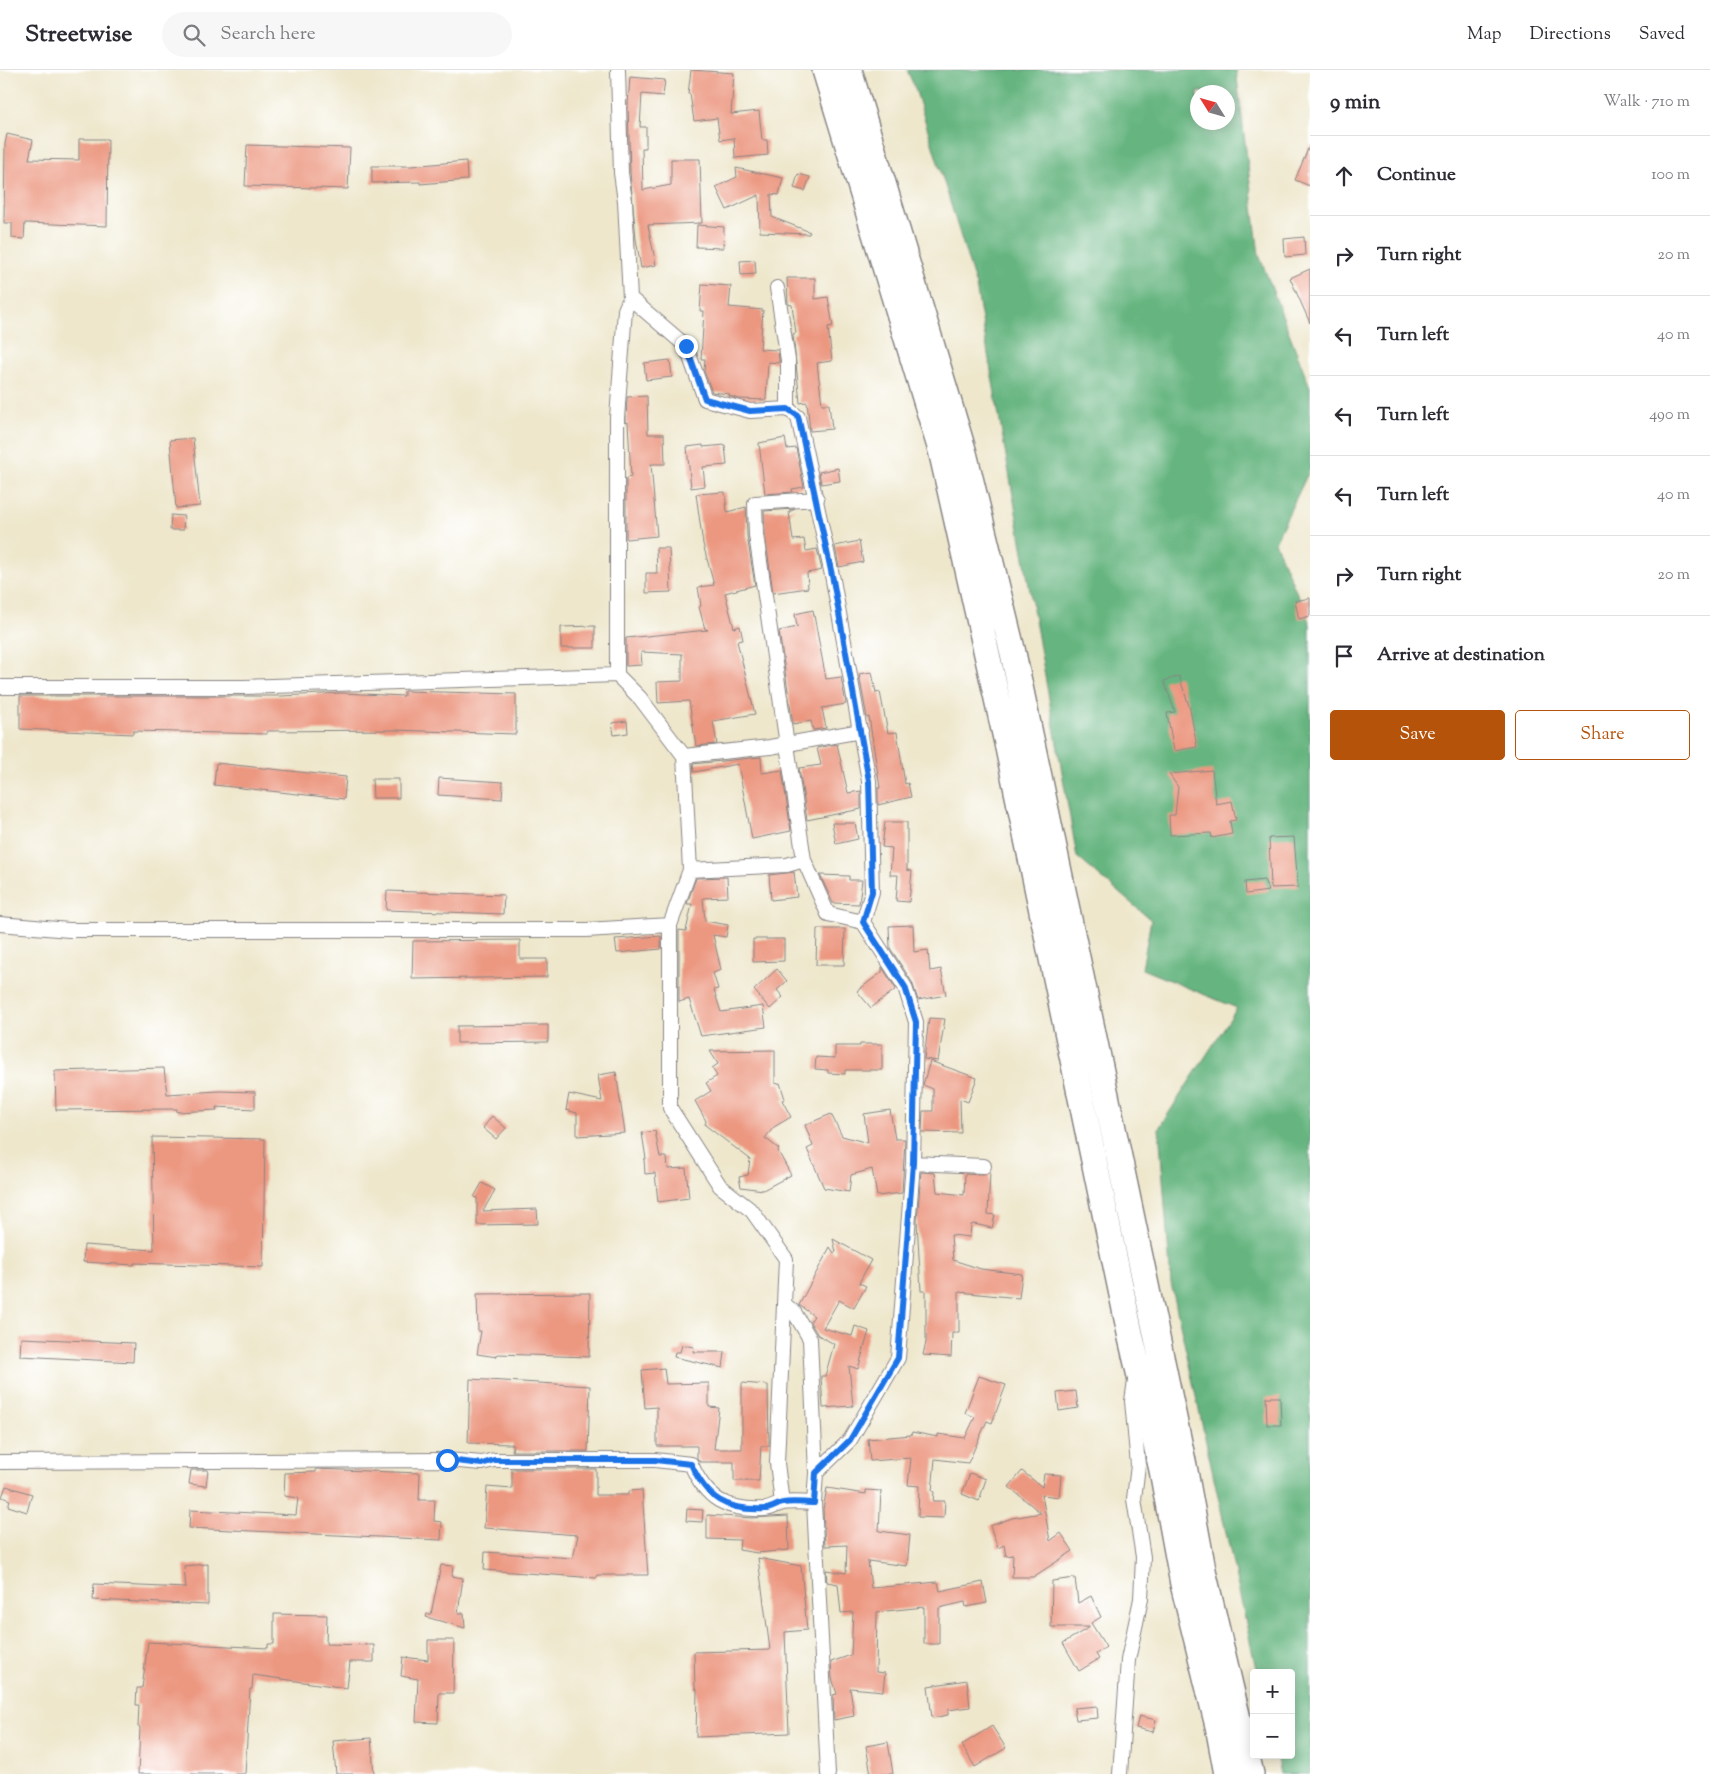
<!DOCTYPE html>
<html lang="en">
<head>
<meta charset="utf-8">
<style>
  body { margin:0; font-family:"Sorts Mill Goudy",serif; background:#f7f7f7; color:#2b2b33 }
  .controls { position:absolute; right:15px; bottom:15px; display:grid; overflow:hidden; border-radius:5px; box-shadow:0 2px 12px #0003 }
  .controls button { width:45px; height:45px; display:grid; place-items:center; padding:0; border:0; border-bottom:1px solid #e1e1e2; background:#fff; color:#2b2b33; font:25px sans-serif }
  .compass { position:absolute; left:1190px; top:15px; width:45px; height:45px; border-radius:50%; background:#fff; box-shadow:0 2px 12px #0003; rotate:307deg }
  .stop { position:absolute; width:15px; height:15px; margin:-11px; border:4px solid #1a73e8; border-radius:50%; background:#fff }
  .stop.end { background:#1a73e8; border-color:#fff; box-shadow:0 1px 5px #0008 }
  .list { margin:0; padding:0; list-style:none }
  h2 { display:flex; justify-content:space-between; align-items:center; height:65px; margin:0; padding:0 20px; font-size:21px }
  h2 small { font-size:16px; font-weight:400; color:#7c7c81 }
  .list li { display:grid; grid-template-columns:32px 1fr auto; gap:15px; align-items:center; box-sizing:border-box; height:80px; padding:0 20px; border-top:1px solid #e1e1e2 }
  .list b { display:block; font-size:19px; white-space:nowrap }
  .list em { font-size:16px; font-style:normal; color:#7c7c81 }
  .actions { display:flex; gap:10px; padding:15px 20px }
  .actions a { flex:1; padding:11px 0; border:1px solid #b45309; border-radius:5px; text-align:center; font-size:18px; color:#b45309 }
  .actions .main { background:#b45309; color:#fff }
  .icon { flex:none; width:28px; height:28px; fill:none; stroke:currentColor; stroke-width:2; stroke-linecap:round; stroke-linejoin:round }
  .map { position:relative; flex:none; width:1310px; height:1704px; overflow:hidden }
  header { display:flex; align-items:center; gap:30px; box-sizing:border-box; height:70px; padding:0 25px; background:#fff; border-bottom:1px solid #e1e1e2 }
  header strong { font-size:24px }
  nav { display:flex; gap:28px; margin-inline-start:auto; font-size:18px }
  .search { width:350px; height:45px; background:#f7f7f7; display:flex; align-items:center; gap:12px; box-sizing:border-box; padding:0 18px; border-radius:28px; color:#7c7c81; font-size:19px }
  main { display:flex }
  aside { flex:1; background:#fff }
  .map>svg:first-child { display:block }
  .forest { fill:#66b580; stroke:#446c5e; fill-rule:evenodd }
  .building { fill:#ec9881 }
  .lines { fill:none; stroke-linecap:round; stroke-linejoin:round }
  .minor-casing { stroke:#888484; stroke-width:16 }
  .motorway-casing { stroke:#888484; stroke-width:28 }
  .minor { stroke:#fff; stroke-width:14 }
  .motorway { stroke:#fff; stroke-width:25 }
  .route { stroke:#1a73e8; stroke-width:6 }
</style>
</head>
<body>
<header>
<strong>Streetwise</strong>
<div class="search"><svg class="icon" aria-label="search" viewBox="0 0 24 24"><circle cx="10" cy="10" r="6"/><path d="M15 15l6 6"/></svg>Search here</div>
<nav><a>Map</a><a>Directions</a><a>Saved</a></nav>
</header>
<main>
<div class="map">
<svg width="1310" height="1704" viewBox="0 0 1310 1704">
  <rect width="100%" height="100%" fill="#fff"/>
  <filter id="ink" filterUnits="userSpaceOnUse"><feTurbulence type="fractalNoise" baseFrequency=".02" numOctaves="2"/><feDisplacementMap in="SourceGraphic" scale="10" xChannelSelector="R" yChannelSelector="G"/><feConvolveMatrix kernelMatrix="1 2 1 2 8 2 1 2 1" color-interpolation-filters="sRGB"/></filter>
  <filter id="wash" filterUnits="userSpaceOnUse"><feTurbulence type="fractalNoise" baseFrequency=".0096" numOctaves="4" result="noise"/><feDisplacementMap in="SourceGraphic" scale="20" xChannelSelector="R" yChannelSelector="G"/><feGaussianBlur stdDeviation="1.12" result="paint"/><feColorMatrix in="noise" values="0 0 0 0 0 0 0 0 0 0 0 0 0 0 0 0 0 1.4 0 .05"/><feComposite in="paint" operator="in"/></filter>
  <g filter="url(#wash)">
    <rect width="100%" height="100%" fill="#eee7cc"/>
    <!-- forest -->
    <path class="forest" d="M907,0H1236L1259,185L1310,317V399L1275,472L1310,554V1704H1280L1276,1685H1291V1603H1257L1171,1213L1159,1058L1237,938L1142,899L1151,850L1077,787L976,216L915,18ZM1198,22H1228V52H1198Z"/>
    <g id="blocks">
      <!-- building -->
      <path class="building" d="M691,0L734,3L731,44L759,41L762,70H767L768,85L735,88L734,68L720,70L717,48L694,51L690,24H688Z
        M630,7L665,10L663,26L642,24L640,57H646V78H642L643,120L671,115V89H700L702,153L648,155L656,195L641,198L636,169L630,102L628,35Z
        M7,64L33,70L29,89L79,90V69H108L107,156L25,153L24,169L12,168V153H4L5,74Z
        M1310,74V116L1295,110Z
        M247,75L350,78L348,119L245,116Z
        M466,91L467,110L420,114V112L372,113V96H411Z
        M736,98L783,108L779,125L771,124L772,147L810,162L809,164L760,162L759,125L727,140L716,117L737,107Z
        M798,104L810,107L805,121L794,118Z
        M697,155L724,157L723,178L696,177Z
        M1304,167L1305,185L1285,187L1284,169Z
        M755,190L756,204L741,205L740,191Z
        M1310,199V253L1290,208Z
        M787,208H815V229L828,227L833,256L828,257L832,291L817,293L822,334H829L832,359L810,361L807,332L800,333L793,264L796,263L792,235L788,234Z
        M702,214L731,216L729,237L763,240L760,279L778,280L779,291V293L768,292L766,330L740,329L729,326V324L712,322L704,301L705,289H701L704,241H700Z
        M670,290L672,307L646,310L644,293Z
        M647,326L648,364H664L665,394H651L657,466L626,469V408L631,407L628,352L626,353L627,327Z
        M193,368L200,436L176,438L170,370Z
        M785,368L787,379L796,378L804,417L792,419L793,422L765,424L759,373Z
        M703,375V377L725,375L727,395L703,397L705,416L691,418L687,377Z
        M838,398L840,411L821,414L819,402Z
        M725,422L727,442L746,437L747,466L755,515L725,523L734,558L740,556L743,570L737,571L755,644L713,651L717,674L696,676L689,631L658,633L657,612L682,611V584L641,582L642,595L626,596V568L708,560L705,559L699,537L701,536L698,517L714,515L703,474L696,424Z
        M795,439L789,442L793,470L804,469L806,481L817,479L822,500L807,503L808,518L773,523L765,464L764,441Z
        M171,445L184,446L183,460H170Z
        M859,471L863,492L839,497L835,476Z
        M656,478H669L671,522L646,523V503H657Z
        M1310,528V546L1299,549L1295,531Z
        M813,540L826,609L841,607L846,634L822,638L826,658L813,660L811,651L793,654L779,561L797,557L795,544Z
        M595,556V578H561V557Z
        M872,602L876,623L880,622L888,663L897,662L905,714L908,713L911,727L878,735V718H880L869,647L867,648L859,604Z
        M1179,606L1190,639L1197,677L1174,681L1167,643L1175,642L1164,611Z
        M404,621L516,624V664L393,660L267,661V664L133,661V664L20,659V626H281L342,623L404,626Z
        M627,651L628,663L614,665L612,653Z
        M837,674L848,723L861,721V739L807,750L799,698L821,695L817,678Z
        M761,687L762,703L782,700L791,761L752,769L738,694L694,702L693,694Z
        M216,693L346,707L344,729L214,715Z
        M1212,700L1216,734L1232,731L1236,750L1230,751L1232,764L1212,768L1211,763L1170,765L1169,745H1175L1178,717L1169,704Z
        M439,708L503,712L502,729L438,725Z
        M372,709H399V728H373Z
        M885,752H907V800L912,801L909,832L896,831L898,805H890L892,778L882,777Z
        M832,753H855L858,769L836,774Z
        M1294,767L1298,817L1271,818L1269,768Z
        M794,802L797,827L771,830L769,805Z
        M820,805L849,806V810H862L859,834L833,833Z
        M727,807L728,827L703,828L705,851L728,855L726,867L713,865L721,900L713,903L718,919L714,920L721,942L763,936L766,957L701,966L689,929L679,932V860L686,861L692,834H687L696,808Z
        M1264,810L1269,821L1246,824L1245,812Z
        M387,821L504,825L503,844L386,840Z
        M913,855L914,882L928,880L930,901L941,899L946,925L918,930L912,912L890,878L889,856Z
        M817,859H845L844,895H816Z
        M661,866V879L617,883L615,869Z
        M753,869H784V891L753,892Z
        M520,870V889H547V907L412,909L413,871Z
        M882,897L896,919L871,938L857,921L882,902Z
        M777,899L787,911L777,920L783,927L770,939L754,920Z
        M929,948L945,949L938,991L924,989Z
        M548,955V972L457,973V956Z
        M860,974H882V1000H845V1004L828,1003V1000L815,999L816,987L835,988V976H860Z
        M775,980V1014L780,1013L785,1029L782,1030L791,1047L774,1057L765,1068L779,1079L778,1081L791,1105L763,1120L741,1117L739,1107L748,1105L750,1089L705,1055L706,1051L695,1031L711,1021L706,1013L717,1006L712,998L718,994L710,981Z
        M930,991L977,1008L968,1032L960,1029L961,1063L922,1062L923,1041H933V1019L923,1015Z
        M164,998L167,1024L219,1021L255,1022V1039L216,1037L217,1040L177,1042V1039L56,1040L55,1001Z
        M616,1002L625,1063L577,1066V1043L566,1040L569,1024L602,1031L598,1005Z
        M890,1040L895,1069H905L902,1123L877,1126L872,1099L851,1105L849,1122L824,1118L807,1079L813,1076L805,1055L831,1044L842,1066L868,1073L864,1044Z
        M492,1046L506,1058L496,1069L483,1058Z
        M655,1061L660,1087H667L668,1099L686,1098L689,1128L658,1132L655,1103L645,1104L644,1089H646L642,1063Z
        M152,1067L265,1069L263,1197L134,1193V1195L83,1192L84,1175L154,1180Z
        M921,1102L935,1103L937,1122L964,1125L965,1104L984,1105L990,1102L988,1144L995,1145L992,1158L974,1154L971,1155L970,1167L951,1165L953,1190L981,1199L1022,1204L1019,1228L959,1222V1263H952L951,1287L923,1285L926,1272V1221H921L917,1151Z
        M482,1113L495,1120L483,1141L537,1139L538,1154L477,1155V1128L474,1127Z
        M833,1169L871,1190L859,1213L866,1216L854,1238L839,1230L823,1258L852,1266L855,1256L869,1261L858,1299L849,1296L853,1336L823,1338L821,1306H825L834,1274L818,1265L810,1252L814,1246L799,1235L830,1177L834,1183L836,1182Z
        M590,1223L589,1287L497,1284V1287L477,1284L481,1261H478L477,1224Z
        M21,1268L134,1273L133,1292L20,1286Z
        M682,1275L694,1277L693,1282H725L723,1298L674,1287L675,1282H680Z
        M664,1298L666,1314L709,1313V1337L719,1338L714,1379H742V1313L768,1315L769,1376H761L759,1411H734V1392H700L697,1388V1376H657V1337L645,1338L642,1300Z
        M979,1306L1006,1315L992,1353L987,1351L968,1393L935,1389L932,1421L934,1422L933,1431H945L944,1448L918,1447L919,1416L908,1415L911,1388L870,1391L868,1369L911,1365L912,1362L938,1367V1364L965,1368L975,1347L965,1343Z
        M470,1309L590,1316L588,1381H512L513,1374L468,1373Z
        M1076,1321L1078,1338L1059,1341L1057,1323Z
        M1266,1327H1280L1281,1355H1267Z
        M316,1399L420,1403L419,1430H435L434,1451L442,1452L441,1470L189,1458L190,1440L296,1445L298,1428L284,1426L285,1403L316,1402Z
        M512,1399H596V1425H628V1421L642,1420L648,1505H597L596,1508L484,1500L485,1482L573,1488L578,1465L484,1458L487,1417L512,1419Z
        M191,1400H208L206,1416L189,1414Z
        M1022,1401L1042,1417L1044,1404L1061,1405L1059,1427L1042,1425L1050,1471L1061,1463L1073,1481L1033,1507H1012L1013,1485L1006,1486L1004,1475L998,1478L990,1456L1012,1448L1041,1443L1009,1417Z
        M970,1403L986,1409L979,1431L962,1424Z
        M6,1416L32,1424L27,1442L8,1436L10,1430L2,1427Z
        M827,1418L866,1424V1420L881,1421L879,1461L910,1465L907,1496L868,1491L871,1518L938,1512L940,1521L983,1512L987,1533L966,1537L965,1532L939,1538V1574H924V1537L877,1542L876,1602L885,1603L883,1621L850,1618L854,1646L834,1650L833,1625L837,1624L832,1608L831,1592L851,1585L853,1542L841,1543L838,1514L827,1512L826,1500L846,1503L847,1475L825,1476L823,1439Z
        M687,1439L703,1440L702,1452L686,1451Z
        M707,1445L751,1448L788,1446L789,1480L757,1483L739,1480L740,1470L707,1469Z
        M758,1488L801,1496L807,1560L785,1562L789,1663L696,1667L697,1620L695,1618L694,1582L770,1580Z
        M208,1494V1535L93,1530L94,1514L186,1518L184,1496Z
        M441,1495L453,1496L452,1506L463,1508L458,1543H464L465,1558L426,1547L427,1544H431Z
        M1075,1508L1078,1533L1091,1526L1101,1547L1091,1553L1106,1577L1096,1584L1099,1589L1079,1601L1063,1573L1090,1557H1051L1052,1511Z
        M274,1544L327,1545L326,1574L374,1575V1592H350L347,1618L253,1605L252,1619H250L245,1704H138L140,1657H138L139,1635H136L137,1618H142L148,1572L268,1578V1574H274Z
        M428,1570H454L453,1623H439L438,1653L416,1652L418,1609L401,1606L403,1587L428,1590Z
        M967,1610L970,1637L948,1640V1645L932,1648L928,1616Z
        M1097,1636L1098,1648L1076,1650L1074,1638Z
        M1139,1646L1156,1650L1153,1662L1136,1658Z
        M992,1656L1006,1678L975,1697L962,1675Z
        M371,1668L374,1704H336L333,1671Z
        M888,1672L893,1704H871L866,1676Z"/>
    </g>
  </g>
  <g filter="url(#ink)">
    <use href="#blocks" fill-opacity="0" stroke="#888484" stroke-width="1"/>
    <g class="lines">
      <!-- minor casing -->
      <g class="minor-casing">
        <path id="minor" d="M618,0L621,103L625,131L630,228L625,240L617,348V605L640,628L684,686L690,800L670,855V1038L720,1116L752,1141L786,1189L777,1393L782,1433
          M777,218L788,290V339
          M630,228L686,276L705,329L750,341L788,339L798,347L833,510L869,711L872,822L863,852
          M817,429L755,433L756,465L763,512L804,790L828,844L863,852L905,917L916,952L913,1093L898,1288L850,1370L816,1403L814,1433L828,1704
          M0,617H243L617,605
          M684,686L770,677L861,661
          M690,800L787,795L804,790
          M0,854L69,860H586L670,855
          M913,1093L984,1096
          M784,1234L794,1242L810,1269L816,1403
          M0,1392L447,1390L482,1393L494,1390H655L691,1394C706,1429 726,1441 765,1439C771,1439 777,1434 783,1433C793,1431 804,1433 814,1433
          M1120,1704L1128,1590L1141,1529L1143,1487L1134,1429L1138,1395L1132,1331L1135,1311"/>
      </g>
      <!-- motorway casing -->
      <g class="motorway-casing">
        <path id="motorway" d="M825,0L941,380L1007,673L1131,1268L1162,1400L1183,1514L1218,1656L1227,1704
          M849,0L964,383L1013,583L1184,1396L1204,1505L1251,1704"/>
      </g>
      <!-- minor -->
      <use href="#minor" class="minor"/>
      <!-- motorway -->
      <use href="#motorway" class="motorway"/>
    </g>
  </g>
  <g class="lines" filter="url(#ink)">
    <!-- route -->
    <path class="route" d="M447,1390L482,1394L494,1390H655L691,1394C707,1429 726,1441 765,1439C771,1439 777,1434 783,1433C793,1431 804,1433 814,1433L816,1403L850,1370L898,1288L913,1093L916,952L905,917L863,852L872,822L869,711L833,510L798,346L788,339L750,341L705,329L686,276"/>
  </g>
</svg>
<div class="controls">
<button>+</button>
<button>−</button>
</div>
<svg class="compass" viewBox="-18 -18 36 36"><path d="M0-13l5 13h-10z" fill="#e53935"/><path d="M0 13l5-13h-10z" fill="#7c7c81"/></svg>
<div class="stop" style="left:447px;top:1390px"></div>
<div class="stop end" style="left:686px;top:276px"></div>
</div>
<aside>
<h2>9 min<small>Walk · 710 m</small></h2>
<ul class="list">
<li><svg class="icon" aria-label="ahead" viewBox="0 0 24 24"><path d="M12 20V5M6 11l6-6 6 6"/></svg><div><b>Continue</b></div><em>100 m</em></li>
<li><svg class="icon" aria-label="right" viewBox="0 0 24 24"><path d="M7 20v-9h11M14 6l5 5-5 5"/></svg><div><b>Turn right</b></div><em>20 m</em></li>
<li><svg class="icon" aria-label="left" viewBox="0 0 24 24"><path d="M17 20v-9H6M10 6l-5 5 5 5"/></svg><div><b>Turn left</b></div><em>40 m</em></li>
<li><svg class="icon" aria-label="left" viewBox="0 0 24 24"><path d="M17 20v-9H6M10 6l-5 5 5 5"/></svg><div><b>Turn left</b></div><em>490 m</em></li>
<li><svg class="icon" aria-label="left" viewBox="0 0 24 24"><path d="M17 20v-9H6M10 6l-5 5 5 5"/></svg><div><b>Turn left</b></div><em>40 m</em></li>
<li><svg class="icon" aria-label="right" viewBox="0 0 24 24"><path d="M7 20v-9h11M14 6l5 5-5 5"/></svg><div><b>Turn right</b></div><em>20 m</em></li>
<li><svg class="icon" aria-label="arrive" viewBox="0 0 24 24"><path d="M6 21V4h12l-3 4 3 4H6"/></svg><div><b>Arrive at destination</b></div></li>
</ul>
<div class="actions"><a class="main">Save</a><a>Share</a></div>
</aside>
</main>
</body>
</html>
